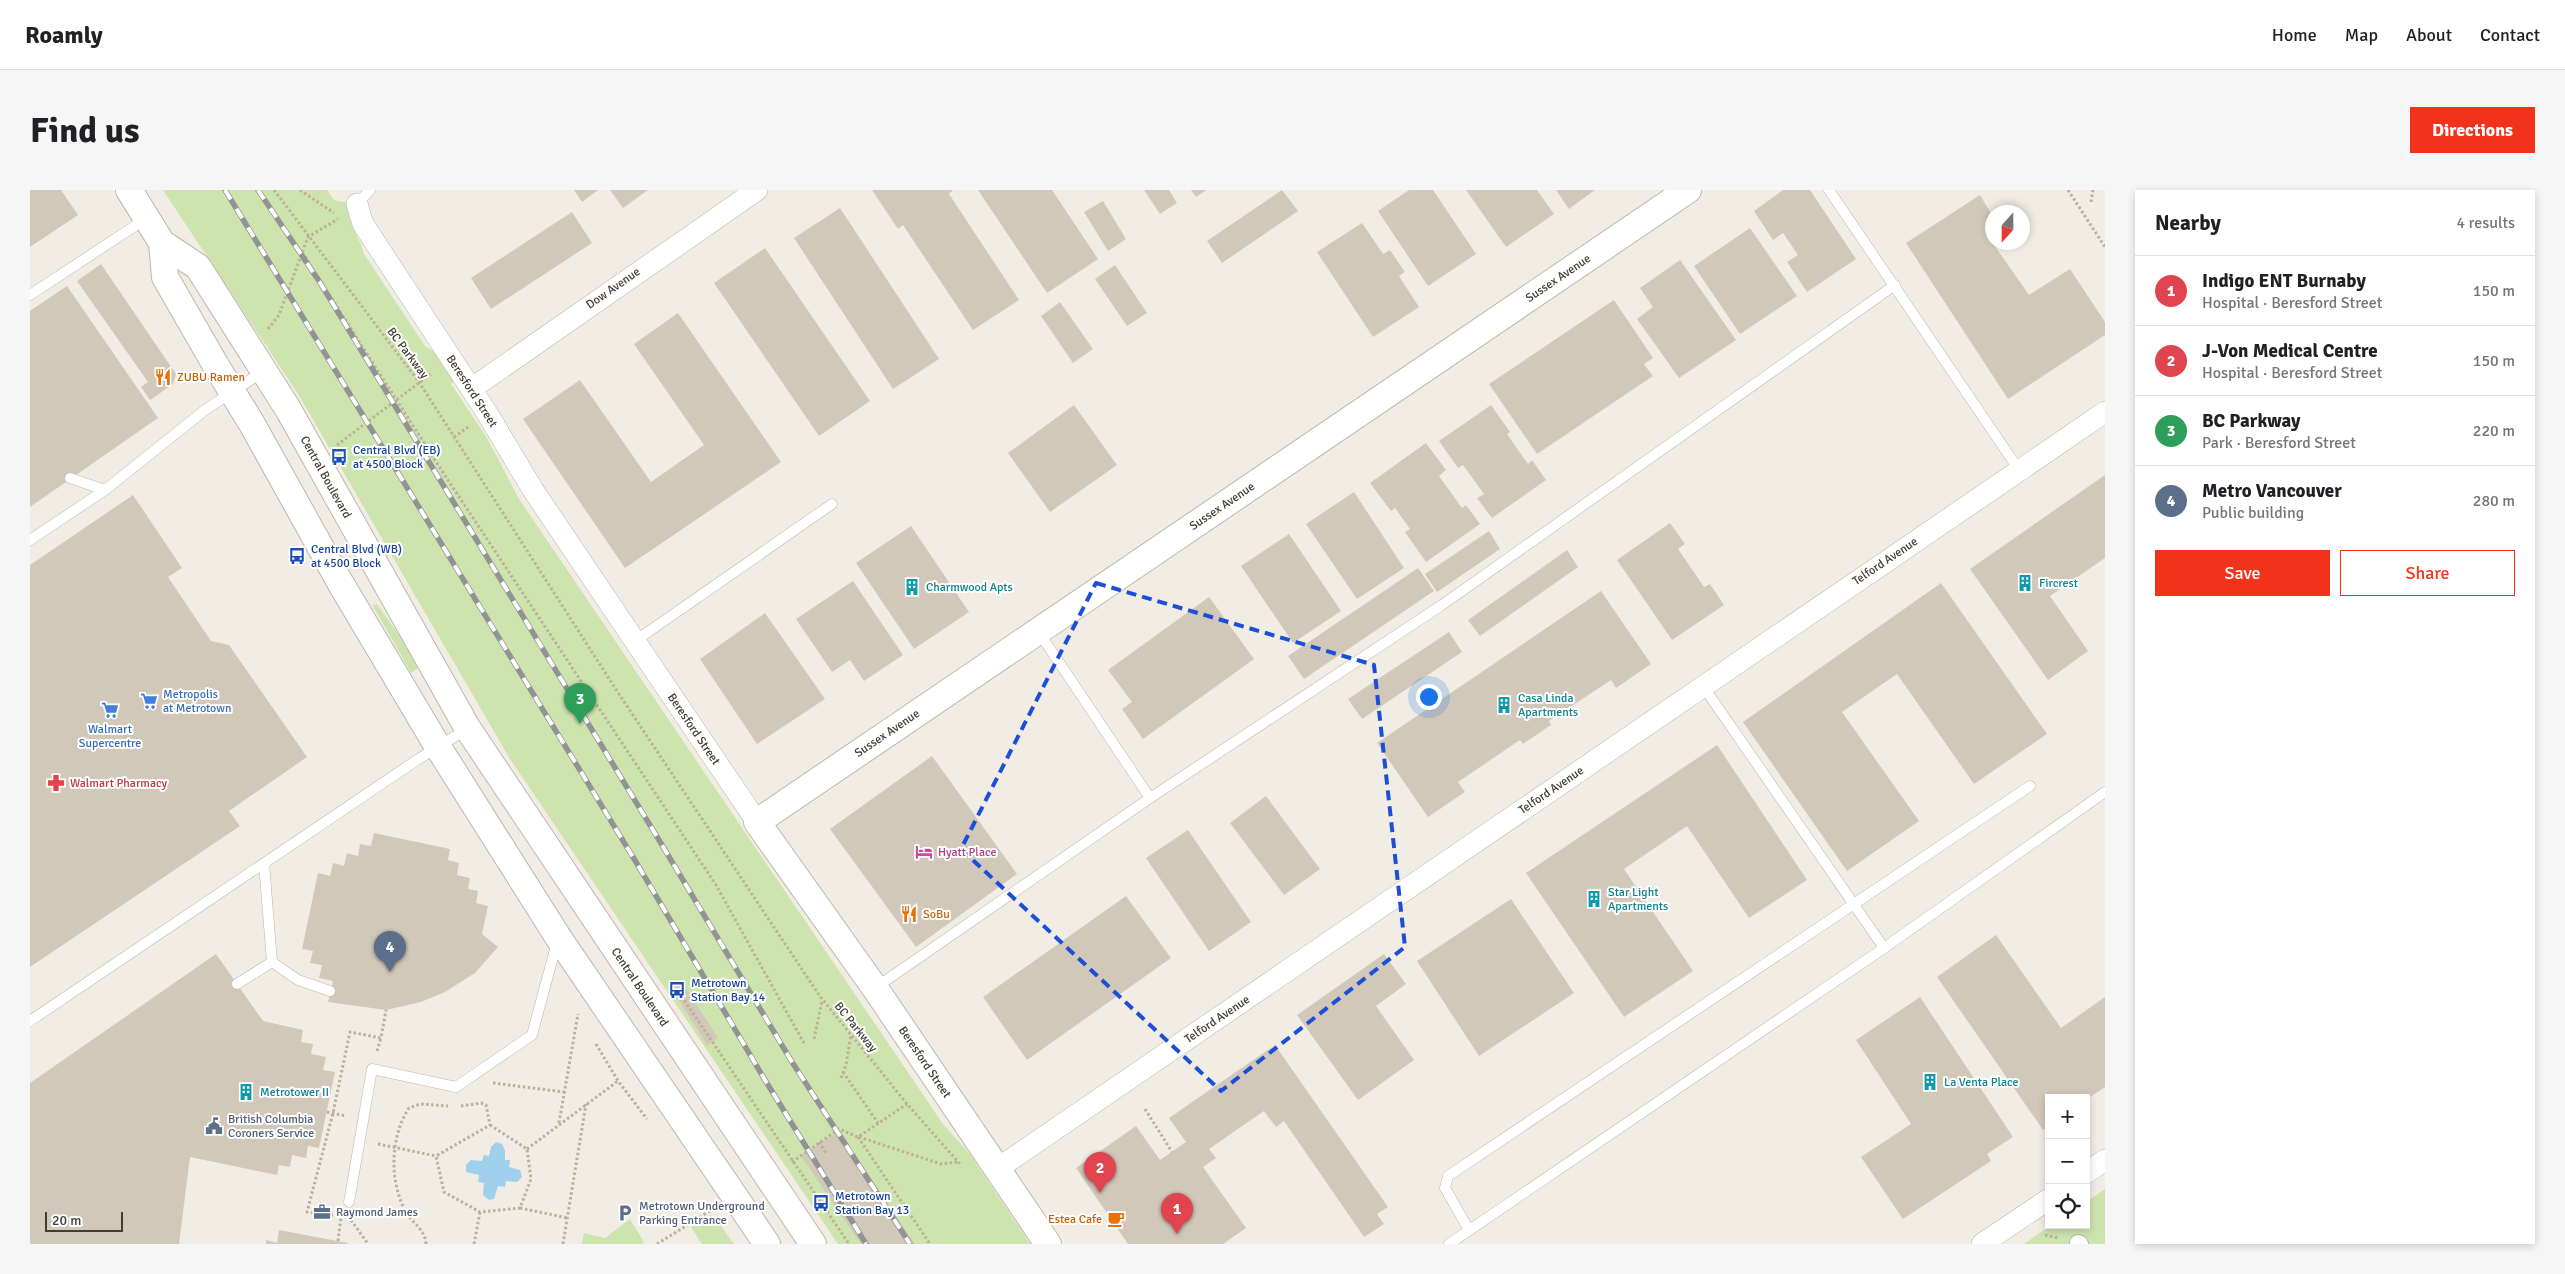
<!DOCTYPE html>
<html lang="en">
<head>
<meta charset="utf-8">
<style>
  body { margin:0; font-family:Signika,sans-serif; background:#f6f6f6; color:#202124 }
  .controls { position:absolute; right:15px; bottom:15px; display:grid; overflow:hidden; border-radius:0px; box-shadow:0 2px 8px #0003 }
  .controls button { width:45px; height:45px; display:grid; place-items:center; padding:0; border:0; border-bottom:1px solid #e0e0e0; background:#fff; color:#202124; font:25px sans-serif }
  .compass { position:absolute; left:1955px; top:15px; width:45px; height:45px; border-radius:50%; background:#fff; box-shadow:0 2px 8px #0003; rotate:201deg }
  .scale { position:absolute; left:15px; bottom:12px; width:78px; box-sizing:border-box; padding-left:5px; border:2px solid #433c34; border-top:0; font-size:14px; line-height:18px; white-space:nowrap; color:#433c34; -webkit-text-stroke:4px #fff; paint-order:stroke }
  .you { position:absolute; left:1398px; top:506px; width:18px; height:18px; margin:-12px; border:4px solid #fff; border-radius:50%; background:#1a73e8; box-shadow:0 0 0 8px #1a73e833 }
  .badge { display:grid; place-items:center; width:32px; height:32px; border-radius:50%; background:#f1331b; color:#fff; font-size:16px; font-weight:700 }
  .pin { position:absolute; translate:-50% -41px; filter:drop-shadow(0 1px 2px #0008) }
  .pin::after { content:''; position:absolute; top:26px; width:18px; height:15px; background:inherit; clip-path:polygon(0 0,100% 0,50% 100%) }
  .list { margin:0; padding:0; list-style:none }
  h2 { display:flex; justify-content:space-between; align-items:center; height:65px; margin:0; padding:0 20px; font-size:21px }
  h2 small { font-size:16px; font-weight:400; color:#757577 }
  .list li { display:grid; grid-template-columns:32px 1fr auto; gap:15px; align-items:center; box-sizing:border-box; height:70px; padding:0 20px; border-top:1px solid #e0e0e0 }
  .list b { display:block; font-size:19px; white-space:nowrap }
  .list p { margin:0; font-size:16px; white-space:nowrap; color:#757577 }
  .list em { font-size:16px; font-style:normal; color:#757577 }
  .actions { display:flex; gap:10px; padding:15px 20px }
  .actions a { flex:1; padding:11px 0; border:1px solid #f1331b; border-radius:0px; text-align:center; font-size:18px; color:#f1331b }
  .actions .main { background:#f1331b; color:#fff }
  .icon { flex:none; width:28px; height:28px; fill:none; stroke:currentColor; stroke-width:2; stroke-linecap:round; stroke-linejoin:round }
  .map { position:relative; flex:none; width:2075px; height:1054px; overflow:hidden; border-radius:0px }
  header { display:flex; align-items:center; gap:30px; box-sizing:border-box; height:70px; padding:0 25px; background:#fff; border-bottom:1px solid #e0e0e0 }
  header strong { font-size:24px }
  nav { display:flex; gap:28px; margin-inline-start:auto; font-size:18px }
  .intro { display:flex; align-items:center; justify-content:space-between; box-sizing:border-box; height:120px; padding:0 30px }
  h1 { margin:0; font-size:35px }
  .button { padding:12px 22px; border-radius:0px; background:#f1331b; color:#fff; font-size:18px; font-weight:700 }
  main { display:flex; gap:30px; padding:0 30px }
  aside { flex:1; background:#fff; border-radius:0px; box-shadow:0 2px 8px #0003 }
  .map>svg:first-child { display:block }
  .green { fill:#cee4ae }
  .water { fill:#a1d0ec }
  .building { fill:#d2c8ba }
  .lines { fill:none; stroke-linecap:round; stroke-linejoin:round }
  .service-casing { stroke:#bfb7aa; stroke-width:11 }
  .pedestrian-casing { stroke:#bfb7aa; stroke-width:18 }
  .minor-casing { stroke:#bfb7aa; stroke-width:22 }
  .tertiary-casing { stroke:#bfb7aa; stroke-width:28 }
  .path { stroke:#bdaf99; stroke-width:3; stroke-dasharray:2.5 2.5; stroke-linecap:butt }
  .service { stroke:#fff; stroke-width:10 }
  .pedestrian { stroke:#fff; stroke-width:16 }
  .minor { stroke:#fff; stroke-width:21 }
  .tertiary { stroke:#fff; stroke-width:26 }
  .rail-casing { stroke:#939393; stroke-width:5.5 }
  .rail { stroke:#fff; stroke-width:4; stroke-dasharray:11; stroke-linecap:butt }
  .marked { fill:none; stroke:#1d4ed8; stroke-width:4; stroke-dasharray:10 6; stroke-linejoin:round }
  .labels { text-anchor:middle; stroke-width:4; stroke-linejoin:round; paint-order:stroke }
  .street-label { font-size:12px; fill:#433c34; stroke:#fff }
  .food-label { font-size:12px; fill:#c56008; stroke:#fff; text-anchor:start }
  .transit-label { font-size:12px; fill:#164399; stroke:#fff; text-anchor:start }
  .culture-label { font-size:12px; fill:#0d838f; stroke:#fff; text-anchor:start }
  .shop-label { font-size:12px; fill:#366cbe; stroke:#fff; text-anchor:start }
  .health-label { font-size:12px; fill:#be3a42; stroke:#fff; text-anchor:start }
  .hotel-label { font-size:12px; fill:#b23c85; stroke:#fff; text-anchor:start }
  .service-label { font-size:12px; fill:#4e5e75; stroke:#fff; text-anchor:start }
</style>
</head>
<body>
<header>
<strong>Roamly</strong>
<nav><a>Home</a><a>Map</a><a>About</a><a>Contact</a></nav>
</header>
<div class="intro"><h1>Find us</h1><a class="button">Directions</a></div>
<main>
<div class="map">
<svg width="2075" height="1054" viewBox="0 0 2075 1054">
  <rect width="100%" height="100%" fill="#f1ede4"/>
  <!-- green -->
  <path class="green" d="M133,0H297L304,10L319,13C315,33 330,45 334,64L395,156L413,168L427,190L421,194L457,248L489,309L913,934L939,963L1000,1054H808L480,569L268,204Z
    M347,414L391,476L381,483L343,416Z
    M2075,999V1054H1994L2021,1035H2056V1012Z
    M679,1025L684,1026L704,1054H672L661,1037Z
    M600,1029L614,1052L611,1054H552L554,1043L575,1048Z"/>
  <!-- water -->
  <path class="water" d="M466,952L472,954L475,961V970H480L479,977L490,980L492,987L487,992L476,991L475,997L468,996L464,1009L459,1010L453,1005L454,993L448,992L449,985L436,982V975L441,970L452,971L454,965L459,966L461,957Z"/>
  <!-- building -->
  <path class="building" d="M0,0H31L48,25L0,57Z
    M544,0H568L552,12Z
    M580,0H618L593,18Z
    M842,0H923L919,4L989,110L943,140L873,35L868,39Z
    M948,0H1022L1068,69L1017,103Z
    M1114,0H1139L1147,13L1130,24Z
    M1161,0H1176L1166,7Z
    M1252,0L1268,21L1192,73L1177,51Z
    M1379,0H1403L1446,64L1398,96L1348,21Z
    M1436,0H1507L1524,24L1476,57Z
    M1526,0H1565L1539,19Z
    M1753,0H1780L1826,69L1777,102L1757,72L1768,65L1753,43L1743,50L1724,21Z
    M1950,5L1962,25V52L1999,105L2040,79L2075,132V145L1978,209L1876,53Z
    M1073,11L1096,49L1078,61L1054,22Z
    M810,18L909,169L863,199L764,48Z
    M542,22L562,53L461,119L441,88Z
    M1332,33L1353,64L1360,60L1375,82L1369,86L1389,117L1343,147L1287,62Z
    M1720,38L1767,106L1710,144L1664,76Z
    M735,58L840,211L789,246L684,93Z
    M1650,70L1706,150L1649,188L1607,129L1623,117L1610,98Z
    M71,74L146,184L143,194L120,210L111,197L118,192L47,91Z
    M1085,75L1117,123L1097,136L1065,89Z
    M37,96L128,228L0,317V121Z
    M1584,110L1623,168L1614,174L1623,186L1507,264L1459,194Z
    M1030,112L1063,159L1043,173L1011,126Z
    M648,123L751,272L595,378L493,229L550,190L621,292L674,255L604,154Z
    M1044,215L1087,275L1020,322L978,263Z
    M1461,215L1480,242L1477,244L1498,274L1502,270L1516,290L1462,328L1447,308L1454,304L1433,275L1428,278L1409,251Z
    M1396,253L1416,280L1409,286L1432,318L1436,315L1450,334L1396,372L1375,342L1380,339L1365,318L1361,321L1340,293Z
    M2075,285V368L2020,406L2058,461L2018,490L1940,379Z
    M1324,302L1374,378L1327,409L1276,334Z
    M103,305L152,378L138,387L181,451L199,455L277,567L199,621L210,636L0,777V375Z
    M1640,333L1655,354L1648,359L1674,397L1680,394L1694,415L1642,450L1587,370Z
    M881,336L939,422L884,459L826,373Z
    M1459,341L1470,359L1407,402L1395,384Z
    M1259,344L1311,421L1263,453L1211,376Z
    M1537,360L1548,377L1450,446L1438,430Z
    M1388,378L1404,401L1274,489L1258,466Z
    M823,391L873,465L834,491L820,470L802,482L766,429Z
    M1911,393L2017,544L1944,594L1867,484L1812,522L1889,631L1817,681L1713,532Z
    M1571,401L1621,474L1586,498L1581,490L1519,531L1521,535L1493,554L1490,550L1428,592L1435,602L1398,627L1347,553Z
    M1179,407L1224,469L1113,549L1092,519L1102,512L1078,480Z
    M735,423L795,509L727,554L670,469Z
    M1419,442L1432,462L1332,529L1318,509Z
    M1687,555L1777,690L1719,728L1657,636L1594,679L1663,781L1594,827L1496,683Z
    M902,566L987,684L886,757L800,639Z
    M1236,606L1290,679L1254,705L1200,633Z
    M1158,640L1221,732L1179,761L1116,668Z
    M344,643L420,659L418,670L429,673L427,685L440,688L438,699L448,701L446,713L458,716L452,744L468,757L445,783L415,802L391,812L356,820L298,812L303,791L289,788L292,775L280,773L283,761L272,759L288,683L300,686L303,673L314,676L317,663L328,666L330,654L341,656Z
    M1096,706L1141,768L997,870L953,807Z
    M1481,709L1544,803L1449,866L1387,771Z
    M1966,745L2031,838L2075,807V897L2056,910V908H2019V936L2013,940L1907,787Z
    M186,764L233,831L273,840L271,852L283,854L281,864L296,867L293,880L305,882L289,958L278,956L276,968L262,965L260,977L249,975L247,985L160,967L149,1054H0V893Z
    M1354,764L1376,794L1346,816L1384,870L1328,910L1267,825Z
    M650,789L688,848L677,855L639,795Z
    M1890,807L1983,947L1957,964L1961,971L1873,1029L1831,967L1881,934L1826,850Z
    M1245,855L1358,1017L1347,1024L1354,1034L1334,1047L1254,931L1246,937L1234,921L1179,959L1186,968L1173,977L1216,1038L1193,1054H1098L1046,978L1106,936L1130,970L1156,952L1139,928Z
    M809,941L885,1054H831L771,966Z
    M249,1040L318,1053L317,1054H236V1050L247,1053Z"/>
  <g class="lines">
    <!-- service casing -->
    <g class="service-casing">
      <path id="service" d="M1799,0L1989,280
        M327,14L340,0
        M0,105L117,28
        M40,288L75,300
        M0,350L75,300L175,220L234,181
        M1008,441L1120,608
        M605,451L802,314
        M1673,496L1854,758
        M242,772L268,790L300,801
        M207,794L242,772L234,673
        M845,798L1120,608L1412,415L1865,95
        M0,831L387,570L437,539
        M319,1012L342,879L426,897L502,845L527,752
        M1439,1040L1415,998L1418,986L2000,596
        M1419,1054L1854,758L2075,602"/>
    </g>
    <!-- pedestrian casing -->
    <g class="pedestrian-casing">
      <path id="pedestrian" d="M2048,1053L2050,1054"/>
    </g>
    <!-- minor casing -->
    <g class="minor-casing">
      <path id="minor" d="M327,14L333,34L457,223L503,300L727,632
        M441,199L727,0
        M967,979L2075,222
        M2056,983L2075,970
        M1952,1054L2019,1009"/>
    </g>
    <!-- tertiary casing -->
    <g class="tertiary-casing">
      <path id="tertiary" d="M99,0L132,53L168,77L258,219L438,539L783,1054
        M132,53L135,87L185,174L222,234L311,394L408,557L528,747L737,1054
        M1018,1054L845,798L727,632L1658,0"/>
    </g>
    <!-- path -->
    <path class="path" d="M244,0L389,192L585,498L789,805L877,914L931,975
      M270,0L304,23
      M2038,0L2075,57
      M2061,12L2063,0
      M272,62L410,278L686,695L775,855
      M238,139L249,125L278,47L308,29
      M424,247L438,237
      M307,255L402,183
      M646,798L819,1054
      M784,849L792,811
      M566,854L588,891L617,929
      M347,861L351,848
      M813,882L848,933
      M811,888L816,875L821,845
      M463,893L534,902
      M431,916L451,913L456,915L460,935
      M1115,919L1142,962
      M297,922L316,926
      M529,933L548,824
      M460,935L497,959L501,989L490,1018L450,1022L414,1002L406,966Z
      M828,947L900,1054
      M829,947L911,974L927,972
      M789,952L797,964
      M348,954L406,966
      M497,959L588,891
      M762,972L809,939L828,947L877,914
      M490,1018L538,1028
      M308,1026L277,1022L303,923L320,842L351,848L356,820
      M321,1030L338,1054
      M2015,1045L2028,1048
      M308,1051L311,1028
      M396,1054C395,1039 383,1034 376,1022C359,992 360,947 379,918L390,914L418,916
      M444,1054L450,1022
      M533,1054L556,914
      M627,1054L683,1019"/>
    <!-- service -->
    <use href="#service" class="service"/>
    <!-- pedestrian -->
    <use href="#pedestrian" class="pedestrian"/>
    <!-- minor -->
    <use href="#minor" class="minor"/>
    <!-- tertiary -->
    <use href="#tertiary" class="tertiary"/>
    <!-- rail casing -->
    <g class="rail-casing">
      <path id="rail" d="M195,0L603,667L735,890L836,1054
        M228,0L289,91L629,650L762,872L880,1054"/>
    </g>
    <!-- rail -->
    <use href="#rail" class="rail"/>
  </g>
  <!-- marked area -->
  <path class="marked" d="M1066,393L1344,475L1375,757L1191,901L931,659Z"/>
  <!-- icons -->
  <defs>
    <g id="restaurant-bare" transform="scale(1.35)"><path d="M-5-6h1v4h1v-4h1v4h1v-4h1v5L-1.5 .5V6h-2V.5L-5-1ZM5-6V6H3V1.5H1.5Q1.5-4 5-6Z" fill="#e8710a" stroke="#fff" stroke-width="2.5" paint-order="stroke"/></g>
    <g id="bus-bare" transform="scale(1.35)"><path d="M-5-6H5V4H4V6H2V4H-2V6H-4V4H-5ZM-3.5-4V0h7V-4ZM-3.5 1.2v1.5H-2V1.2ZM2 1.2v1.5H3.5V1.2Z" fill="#1a4fb4" stroke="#fff" stroke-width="2.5" paint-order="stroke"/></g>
    <g id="building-bare" transform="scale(1.35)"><path d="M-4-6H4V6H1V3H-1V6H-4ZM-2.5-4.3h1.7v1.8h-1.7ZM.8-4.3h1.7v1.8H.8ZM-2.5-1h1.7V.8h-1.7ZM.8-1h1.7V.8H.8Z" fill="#0f9aa8" stroke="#fff" stroke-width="2.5" paint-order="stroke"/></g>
    <g id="supermarket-bare" transform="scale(1.35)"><path d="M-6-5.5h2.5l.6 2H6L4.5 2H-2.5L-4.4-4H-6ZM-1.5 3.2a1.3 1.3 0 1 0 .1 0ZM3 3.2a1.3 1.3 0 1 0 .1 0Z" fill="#3f7fe0" stroke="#fff" stroke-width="2.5" paint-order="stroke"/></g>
    <g id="pharmacy-bare" transform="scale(1.35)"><path d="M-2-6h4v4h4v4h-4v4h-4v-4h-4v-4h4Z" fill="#e0444e" stroke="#fff" stroke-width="2.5" paint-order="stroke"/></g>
    <g id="hotel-bare" transform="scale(1.35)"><path d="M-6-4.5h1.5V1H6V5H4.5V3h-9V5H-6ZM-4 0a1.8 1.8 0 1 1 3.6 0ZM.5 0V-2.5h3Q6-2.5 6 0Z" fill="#d1479c" stroke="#fff" stroke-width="2.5" paint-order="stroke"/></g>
    <g id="civic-bare" transform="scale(1.35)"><path d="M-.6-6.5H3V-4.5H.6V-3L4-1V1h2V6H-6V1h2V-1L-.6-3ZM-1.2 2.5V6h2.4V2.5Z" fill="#5c6f8a" stroke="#fff" stroke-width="2.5" paint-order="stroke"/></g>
    <g id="office-bare" transform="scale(1.35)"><path d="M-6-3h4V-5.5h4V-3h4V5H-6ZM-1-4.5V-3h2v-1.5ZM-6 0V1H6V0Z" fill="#5c6f8a" stroke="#fff" stroke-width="2.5" paint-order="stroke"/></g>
    <g id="parking-bare" transform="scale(1.35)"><path d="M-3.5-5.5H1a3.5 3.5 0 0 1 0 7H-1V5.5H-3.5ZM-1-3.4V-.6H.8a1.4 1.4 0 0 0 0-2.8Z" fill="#5c6f8a" stroke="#fff" stroke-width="2.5" paint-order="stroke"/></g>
    <g id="cafe-bare" transform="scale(1.35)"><path d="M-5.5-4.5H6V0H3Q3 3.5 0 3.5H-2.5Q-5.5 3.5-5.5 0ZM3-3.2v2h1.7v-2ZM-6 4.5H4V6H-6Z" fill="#e8710a" stroke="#fff" stroke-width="2.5" paint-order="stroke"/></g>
  </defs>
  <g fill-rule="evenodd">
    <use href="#restaurant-bare" x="133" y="187"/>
    <use href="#bus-bare" x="309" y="267"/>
    <use href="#bus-bare" x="267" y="366"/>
    <use href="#building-bare" x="1995" y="393"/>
    <use href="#building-bare" x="882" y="397"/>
    <use href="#supermarket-bare" x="119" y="511"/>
    <use href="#building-bare" x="1474" y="515"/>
    <use href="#supermarket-bare" x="80" y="520"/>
    <use href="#pharmacy-bare" x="26" y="593"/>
    <use href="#hotel-bare" x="894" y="662"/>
    <use href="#building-bare" x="1564" y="709"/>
    <use href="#restaurant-bare" x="879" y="724"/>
    <use href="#bus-bare" x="647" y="800"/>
    <use href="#building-bare" x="1900" y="892"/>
    <use href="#building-bare" x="216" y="902"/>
    <use href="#civic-bare" x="184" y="936"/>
    <use href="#bus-bare" x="791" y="1013"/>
    <use href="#office-bare" x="292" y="1022"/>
    <use href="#parking-bare" x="595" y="1023"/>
    <use href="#cafe-bare" x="1086" y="1029"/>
  </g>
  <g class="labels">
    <!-- street labels -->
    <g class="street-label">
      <text transform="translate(1528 88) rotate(-34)" y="4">Sussex Avenue</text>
      <text transform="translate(583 98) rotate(-35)" y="4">Dow Avenue</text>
      <text transform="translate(378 163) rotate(53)" y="4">BC Parkway</text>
      <text transform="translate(442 201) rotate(57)" y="4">Beresford Street</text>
      <text transform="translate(296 287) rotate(61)" y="4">Central Boulevard</text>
      <text transform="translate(1192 316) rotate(-34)" y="4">Sussex Avenue</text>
      <text transform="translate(1855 371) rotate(-34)" y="4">Telford Avenue</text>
      <text transform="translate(664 539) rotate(56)" y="4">Beresford Street</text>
      <text transform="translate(857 543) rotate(-34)" y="4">Sussex Avenue</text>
      <text transform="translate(1521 600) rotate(-34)" y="4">Telford Avenue</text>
      <text transform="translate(610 797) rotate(56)" y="4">Central Boulevard</text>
      <text transform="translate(1187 829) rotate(-34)" y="4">Telford Avenue</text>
      <text transform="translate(826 837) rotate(51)" y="4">BC Parkway</text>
      <text transform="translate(895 872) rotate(56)" y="4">Beresford Street</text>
    </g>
    <!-- food labels -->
    <g class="food-label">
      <text x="147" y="191">ZUBU Ramen</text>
      <text x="893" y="728">SoBu</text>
      <text x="1072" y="1033" text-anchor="end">Estea Cafe</text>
    </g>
    <!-- transit labels -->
    <g class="transit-label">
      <text x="323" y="264">Central Blvd (EB)<tspan x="323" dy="14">at 4500 Block</tspan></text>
      <text x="281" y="363">Central Blvd (WB)<tspan x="281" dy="14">at 4500 Block</tspan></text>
      <text x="661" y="797">Metrotown<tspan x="661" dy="14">Station Bay 14</tspan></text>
      <text x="805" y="1010">Metrotown<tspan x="805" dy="14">Station Bay 13</tspan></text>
    </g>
    <!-- culture labels -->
    <g class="culture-label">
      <text x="2009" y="397">Fircrest</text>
      <text x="896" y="401">Charmwood Apts</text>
      <text x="1488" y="512">Casa Linda<tspan x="1488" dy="14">Apartments</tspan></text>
      <text x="1578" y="706">Star Light<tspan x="1578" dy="14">Apartments</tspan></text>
      <text x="1914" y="896">La Venta Place</text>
      <text x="230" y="906">Metrotower II</text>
    </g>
    <!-- shop labels -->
    <g class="shop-label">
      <text x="133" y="508">Metropolis<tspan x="133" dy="14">at Metrotown</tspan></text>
      <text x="80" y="543" text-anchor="middle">Walmart<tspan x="80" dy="14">Supercentre</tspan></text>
    </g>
    <!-- health labels -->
    <g class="health-label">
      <text x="40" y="597">Walmart Pharmacy</text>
    </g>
    <!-- hotel labels -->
    <g class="hotel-label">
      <text x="908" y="666">Hyatt Place</text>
    </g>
    <!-- service labels -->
    <g class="service-label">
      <text x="198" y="933">British Columbia<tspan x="198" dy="14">Coroners Service</tspan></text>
      <text x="609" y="1020">Metrotown Underground<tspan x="609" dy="14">Parking Entrance</tspan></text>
      <text x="306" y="1026">Raymond James</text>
    </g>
  </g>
</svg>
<div class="controls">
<button>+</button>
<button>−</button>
<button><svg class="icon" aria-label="locate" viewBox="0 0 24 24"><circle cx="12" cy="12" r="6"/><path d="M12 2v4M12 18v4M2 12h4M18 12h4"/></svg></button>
</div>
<svg class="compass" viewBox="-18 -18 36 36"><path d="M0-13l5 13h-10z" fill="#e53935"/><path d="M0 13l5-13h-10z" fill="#757577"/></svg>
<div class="scale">20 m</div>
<div class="you"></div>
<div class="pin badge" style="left:1147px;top:1044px;background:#e0444e">1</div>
<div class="pin badge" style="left:1070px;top:1003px;background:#e0444e">2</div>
<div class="pin badge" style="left:550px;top:534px;background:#2e9e5b">3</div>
<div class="pin badge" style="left:360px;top:782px;background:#5c6f8a">4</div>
</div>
<aside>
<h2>Nearby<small>4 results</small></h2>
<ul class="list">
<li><span class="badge" style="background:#e0444e">1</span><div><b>Indigo ENT Burnaby</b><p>Hospital · Beresford Street</p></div><em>150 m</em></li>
<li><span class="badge" style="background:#e0444e">2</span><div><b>J-Von Medical Centre</b><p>Hospital · Beresford Street</p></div><em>150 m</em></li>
<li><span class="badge" style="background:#2e9e5b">3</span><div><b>BC Parkway</b><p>Park · Beresford Street</p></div><em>220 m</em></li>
<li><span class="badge" style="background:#5c6f8a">4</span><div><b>Metro Vancouver</b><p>Public building</p></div><em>280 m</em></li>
</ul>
<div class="actions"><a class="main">Save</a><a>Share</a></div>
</aside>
</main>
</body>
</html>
